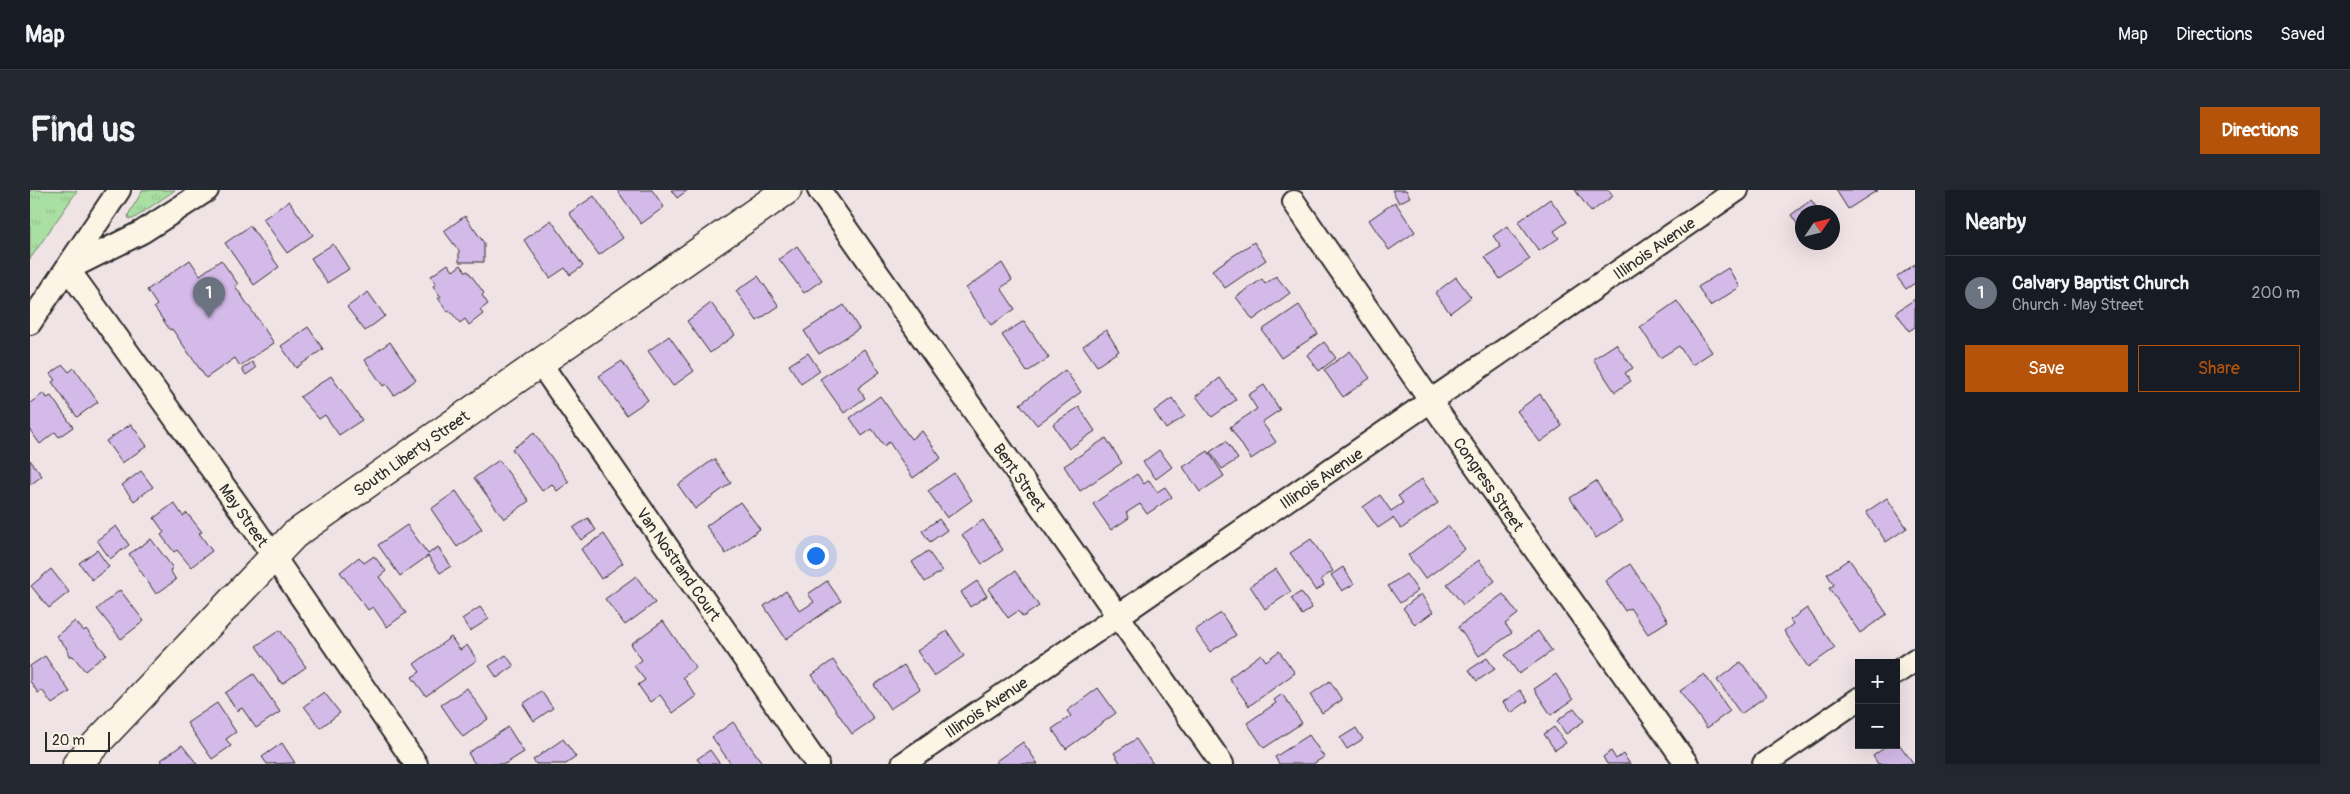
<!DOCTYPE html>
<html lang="en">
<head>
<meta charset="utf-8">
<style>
  body { margin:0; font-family:Pangolin,sans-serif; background:#242831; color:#f1f3f6 }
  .controls { position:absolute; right:15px; bottom:15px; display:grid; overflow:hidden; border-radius:0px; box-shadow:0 5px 20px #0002 }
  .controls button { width:45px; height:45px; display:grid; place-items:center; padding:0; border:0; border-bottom:1px solid #363941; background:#171b24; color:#f1f3f6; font:25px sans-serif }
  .compass { position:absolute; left:1765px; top:15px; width:45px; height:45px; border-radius:50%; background:#171b24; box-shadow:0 5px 20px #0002; rotate:55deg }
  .scale { position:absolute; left:15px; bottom:12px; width:65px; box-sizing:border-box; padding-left:5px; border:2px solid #2b2b2b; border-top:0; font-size:14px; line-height:18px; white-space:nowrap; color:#2b2b2b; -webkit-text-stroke:4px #fcf5e5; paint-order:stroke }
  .you { position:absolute; left:785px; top:365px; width:18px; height:18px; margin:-12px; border:4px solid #fff; border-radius:50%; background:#1a73e8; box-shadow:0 0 0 8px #1a73e833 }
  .badge { display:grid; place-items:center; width:32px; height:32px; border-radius:50%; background:#b45309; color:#fff; font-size:16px; font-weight:700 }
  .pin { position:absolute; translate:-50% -41px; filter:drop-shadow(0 1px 2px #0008) }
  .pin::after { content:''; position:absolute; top:26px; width:18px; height:15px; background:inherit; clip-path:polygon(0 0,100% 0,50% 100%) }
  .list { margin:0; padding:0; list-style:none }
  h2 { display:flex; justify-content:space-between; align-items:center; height:65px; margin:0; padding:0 20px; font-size:21px }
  h2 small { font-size:16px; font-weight:400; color:#9ea1a6 }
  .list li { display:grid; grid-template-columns:32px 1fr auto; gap:15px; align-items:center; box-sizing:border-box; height:75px; padding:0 20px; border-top:1px solid #363941 }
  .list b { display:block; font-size:19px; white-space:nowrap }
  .list p { margin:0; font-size:16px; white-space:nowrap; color:#9ea1a6 }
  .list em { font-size:16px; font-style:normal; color:#9ea1a6 }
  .actions { display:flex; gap:10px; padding:15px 20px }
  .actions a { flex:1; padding:11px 0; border:1px solid #b45309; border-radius:0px; text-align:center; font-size:18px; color:#b45309 }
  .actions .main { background:#b45309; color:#fff }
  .map { position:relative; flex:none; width:1885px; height:574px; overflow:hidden; border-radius:0px }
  header { display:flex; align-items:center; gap:30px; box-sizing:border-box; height:70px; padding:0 25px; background:#171b24; border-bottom:1px solid #363941 }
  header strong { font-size:24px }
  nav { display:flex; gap:28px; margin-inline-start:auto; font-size:18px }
  .intro { display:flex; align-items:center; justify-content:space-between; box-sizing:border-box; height:120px; padding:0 30px }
  h1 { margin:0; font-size:35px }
  .button { padding:12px 22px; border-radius:0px; background:#b45309; color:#fff; font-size:18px; font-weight:700 }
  main { display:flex; gap:30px; padding:0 30px }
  aside { flex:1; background:#171b24; border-radius:0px; box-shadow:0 5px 20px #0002 }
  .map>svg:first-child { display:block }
  .park { fill:url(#park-tufts); stroke:#6a8566 }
  .building { fill:#d4bae8; stroke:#2b2b2b }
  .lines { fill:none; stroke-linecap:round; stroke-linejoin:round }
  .street-casing { stroke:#2b2b2b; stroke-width:26 }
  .secondary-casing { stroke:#2b2b2b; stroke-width:31 }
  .street { stroke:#fcf5e5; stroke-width:22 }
  .secondary { stroke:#fcf5e5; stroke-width:28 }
  .labels { text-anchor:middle; stroke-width:4; stroke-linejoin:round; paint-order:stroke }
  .street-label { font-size:16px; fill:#2b2b2b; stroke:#fcf5e5 }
</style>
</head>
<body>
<header>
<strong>Map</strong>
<nav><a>Map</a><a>Directions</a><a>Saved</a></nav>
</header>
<div class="intro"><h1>Find us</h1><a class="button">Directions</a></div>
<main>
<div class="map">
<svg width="1885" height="574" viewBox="0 0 1885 574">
  <defs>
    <pattern id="park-tufts" width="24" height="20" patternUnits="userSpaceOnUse" patternTransform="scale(1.25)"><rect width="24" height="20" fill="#a9dfa2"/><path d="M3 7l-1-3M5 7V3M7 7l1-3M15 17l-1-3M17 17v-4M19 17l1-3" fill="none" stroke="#92c08c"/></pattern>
  </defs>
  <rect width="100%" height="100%" fill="#f0e3e6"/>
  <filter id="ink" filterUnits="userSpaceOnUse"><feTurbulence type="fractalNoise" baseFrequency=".02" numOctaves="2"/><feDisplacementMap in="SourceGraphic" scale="10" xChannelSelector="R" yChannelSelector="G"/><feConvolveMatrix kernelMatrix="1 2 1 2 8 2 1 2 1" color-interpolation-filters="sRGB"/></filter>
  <g filter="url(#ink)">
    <!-- park -->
    <path class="park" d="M0,0L47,1L0,69Z
      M113,0H145L103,29H99L98,25Z"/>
    <!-- building -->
    <path class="building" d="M587,0H622L634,17L611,34Z
      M641,0H658L647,8Z
      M1362,0H1376L1380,7L1369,13Z
      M1545,0H1579L1583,6L1561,22Z
      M1806,0H1848L1818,19Z
      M564,6L593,48L569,65L539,23Z
      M1520,9L1537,32L1524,41L1529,48L1509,61L1488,32Z
      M1781,10L1790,22H1772V41L1761,25Z
      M259,11L283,45L257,63L233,29Z
      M1365,12L1385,42L1359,60L1339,30Z
      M435,26L454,53V72H429V61L414,41Z
      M521,30L553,76L540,85L535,78L520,88L494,50Z
      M220,36L249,77L224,95L195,53Z
      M1477,36L1500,69L1470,89L1455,67L1471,57L1463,46Z
      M1224,52L1236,70L1195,98L1182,80Z
      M303,54L319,79L297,93L281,68Z
      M767,56L792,90L774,103L749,69Z
      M160,70L170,85L191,70L208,94L205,96L244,153L210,176L205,168L176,188L142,139L140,140L124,117L127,115L117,100Z
      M972,73L982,90L971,98L985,119L961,135L936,98Z
      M418,74L423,81L431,75L436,82L438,81L454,103L452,105L458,114L450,120L453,124L439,135L435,129L430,133L420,121L418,122L408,108L411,107L403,96L406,94L401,86Z
      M1885,74V93L1876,99L1867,87Z
      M1698,78L1710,97L1680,116L1668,97Z
      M728,86L749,116L727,131L706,101Z
      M1246,86L1260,103L1223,130L1206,107L1232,89L1235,94Z
      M1426,87L1441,107L1420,123L1405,103Z
      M338,102L355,126L335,141L317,117Z
      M1885,109V137L1879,141L1866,122Z
      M1647,111L1682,162L1662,175L1649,156L1630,168L1610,137Z
      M681,113L705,145L680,163L657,131Z
      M814,115L829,139L789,164L774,141Z
      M1269,115L1288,144L1251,168L1232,140Z
      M994,131L1019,168L997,182L972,145Z
      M278,137L293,159L266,178L251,156Z
      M1076,140L1089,161L1067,176L1053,156Z
      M639,146L664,181L643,196L618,161Z
      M360,152L386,190L364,205L356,194L353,196L335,170Z
      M1294,152L1306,168L1289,181L1277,165Z
      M1586,154L1603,178L1595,183L1601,191L1585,202L1563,169Z
      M834,159L850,182L828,198L835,208L814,223L790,189Z
      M1320,161L1340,188L1313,207L1294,180Z
      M778,163L790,181L771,194L759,175Z
      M592,171L618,210L596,225L569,186Z
      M222,172L226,178L216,185L212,179Z
      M33,175L39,182L44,178L68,212L47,227L22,192L25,190L20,184Z
      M1035,180L1051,202L1007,235L990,214Z
      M301,186L332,230L309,245L295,225L289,229L270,207Z
      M1190,188L1206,210L1182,227L1166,206Z
      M1234,195L1250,220L1232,232L1246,252L1221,269L1200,237L1227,219L1218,205Z
      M14,203L17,208L21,206L43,237L29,247L25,242L10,254L0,240V213Z
      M1510,204L1532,236L1510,252L1487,221Z
      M850,206L881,249L892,241L911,268L883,288L859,252L854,256L842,239L832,246L820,228Z
      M1142,208L1155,226L1136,239L1124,221Z
      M1049,217L1065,241L1039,259L1023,234Z
      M101,234L117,256L92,273L76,251Z
      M504,243L539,292L527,301L522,294L512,301L482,259Z
      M1076,248L1092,273L1050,301L1034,276Z
      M1196,251L1208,269L1192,279L1180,262Z
      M1129,260L1142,277L1126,289L1113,272Z
      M1178,261L1194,286L1170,302L1153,277Z
      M684,269L701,293L665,319L648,295Z
      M0,270L12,286L0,295Z
      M469,270L499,311L474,329L444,288Z
      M111,281L123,297L104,311L92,295Z
      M924,283L942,310L917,328L898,301Z
      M1107,284L1114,294L1119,290L1127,302L1135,297L1142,307L1117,324L1110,314L1096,323L1099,328L1081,340L1063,314Z
      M1392,289L1408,313L1371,339L1363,328L1348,338L1333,317L1350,305L1361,321L1373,313L1368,306Z
      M1566,291L1592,331L1566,348L1540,308Z
      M426,301L452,339L427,357L401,319Z
      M1857,308L1877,338L1856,352L1836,322Z
      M710,312L730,339L696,364L676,336Z
      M144,313L153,326L157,323L172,342L169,343L182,361L161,377L147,360L144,362L131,345L134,342L124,328Z
      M558,328L566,340L551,350L543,338Z
      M909,329L917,340L900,352L892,341Z
      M953,330L973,360L952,374L932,345Z
      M377,335L398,364L408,357L421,376L410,383L398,366L370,386L348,355Z
      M86,336L99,355L80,369L67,350Z
      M1418,336L1435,359L1395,389L1378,365Z
      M574,344L593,373L571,389L551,359Z
      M121,349L143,378L140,380L146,390L126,404L99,364Z
      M1281,349L1303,381L1291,389L1294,395L1286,401L1260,363Z
      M67,360L79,377L62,390L49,373Z
      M898,361L912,381L895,392L882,372Z
      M344,366L356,381L349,387L376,423L357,437L343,417L338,420L310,382L329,367L334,373Z
      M1819,369L1857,424L1830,443L1799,398L1804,395L1797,384Z
      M1449,370L1465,391L1433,415L1417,394Z
      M1600,374L1638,431L1618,444L1600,418L1595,421L1575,391Z
      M1313,377L1324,394L1312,401L1301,385Z
      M21,379L39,402L19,418L1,396Z
      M1246,379L1261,402L1235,419L1220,396Z
      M985,381L1009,416L993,427L988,421L978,428L958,399Z
      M1376,384L1388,401L1370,413L1358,396Z
      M606,386L625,413L595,435L575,409Z
      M797,391L811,411L756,449L734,416L756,401L770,421L784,412L778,404Z
      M947,391L957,406L940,417L931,402Z
      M90,400L114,431L91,449L67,419Z
      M1271,402L1282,418L1272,425L1261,408Z
      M1391,404L1403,422L1385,435L1373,418Z
      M1473,404L1488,424L1475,434L1482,443L1449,466L1428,437Z
      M450,417L459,429L440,441L432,429Z
      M1777,418L1805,458L1778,477L1754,441L1763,434L1760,430Z
      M1191,423L1206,445L1180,462L1165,440Z
      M45,431L54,441L56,439L76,464L55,481L43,466H39L36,457L26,446Z
      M633,431L666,478L653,487L666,506L643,523L630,505L620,512L608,495L615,490L604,476L612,470L601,454Z
      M250,440L276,477L252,494L226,456Z
      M917,441L934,466L904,486L887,461Z
      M1508,441L1522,461L1489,484L1475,465Z
      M421,447L430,460L437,455L447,470L396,506L382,487L390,482L384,474Z
      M1249,461L1265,483L1219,516L1199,488L1231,464L1236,471Z
      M476,465L484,476L467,488L459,476Z
      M15,466L40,502L22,514L12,500L8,503L0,491V476Z
      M1457,468L1465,479L1447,491L1439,480Z
      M803,470L844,529L822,544L782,485Z
      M1711,472L1736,506L1711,524L1687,490Z
      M874,475L890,499L860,519L844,495Z
      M224,484L250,522L226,538L212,518L207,521L195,503Z
      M1526,484L1543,510L1521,525L1504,499Z
      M1674,484L1700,521L1677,538L1650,501Z
      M1300,491L1312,510L1292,523L1280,505Z
      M437,498L458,529L433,547L411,515Z
      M1068,498L1086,523L1036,559L1022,539L1041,526L1037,521Z
      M1490,500L1498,511L1481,523L1473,512Z
      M511,501L523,518L504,531L493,514Z
      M294,502L310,523L290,538L274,516Z
      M1252,504L1272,533L1234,558L1217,533L1246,513L1244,510Z
      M187,513L206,542L196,549L201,556L182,569L157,533Z
      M1544,518L1554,531L1536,544L1527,531Z
      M703,532L733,574H701L682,547Z
      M478,537L494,562L475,574H445L438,563Z
      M1524,537L1536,553L1525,560L1514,544Z
      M1326,538L1333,549L1317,559L1310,548Z
      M1279,545L1294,567L1283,574H1249L1245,567Z
      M533,549L546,567L536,574H506L503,570Z
      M1106,549L1123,574H1091L1084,563Z
      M1866,550L1884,574H1848L1843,566L1858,555H1866Z
      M993,552L1008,574H968L966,571Z
      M252,553L265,573L237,574L232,567Z
      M152,555L167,574H133L131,570Z
      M680,560L690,574H671L667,569Z
      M1581,561L1586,569L1593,564L1600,574H1577L1573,567Z"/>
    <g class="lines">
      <!-- street casing -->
      <g class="street-casing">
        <path id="street" d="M177,0L112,42L38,79L226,341L386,574
          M789,0L1192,574
          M1264,12L1417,235L1657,574
          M0,133L89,0
          M510,173L787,574
          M1866,483L1885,470
          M873,574L1707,0
          M1734,574L1829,509"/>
      </g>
      <!-- secondary casing -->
      <g class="secondary-casing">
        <path id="secondary" d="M47,574L264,345L757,0"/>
      </g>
      <!-- street -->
      <use href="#street" class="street"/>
      <!-- secondary -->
      <use href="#secondary" class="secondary"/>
    </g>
  </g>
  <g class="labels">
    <!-- street labels -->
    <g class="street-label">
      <text transform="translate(1624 58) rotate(-35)" y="6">Illinois Avenue</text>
      <text transform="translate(381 263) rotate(-35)" y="6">South Liberty Street</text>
      <text transform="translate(990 287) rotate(55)" y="6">Bent Street</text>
      <text transform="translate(1291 288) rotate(-34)" y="6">Illinois Avenue</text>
      <text transform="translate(1459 294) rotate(55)" y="6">Congress Street</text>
      <text transform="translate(214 325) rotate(55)" y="6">May Street</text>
      <text transform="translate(649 374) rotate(55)" y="6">Van Nostrand Court</text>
      <text transform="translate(956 517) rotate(-34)" y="6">Illinois Avenue</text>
    </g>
  </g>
</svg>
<div class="controls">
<button>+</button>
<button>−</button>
</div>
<svg class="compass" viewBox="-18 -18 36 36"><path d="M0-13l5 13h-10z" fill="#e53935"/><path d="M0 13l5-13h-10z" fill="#9ea1a6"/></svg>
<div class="scale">20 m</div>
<div class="you"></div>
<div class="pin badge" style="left:179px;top:128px;background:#6b7280">1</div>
</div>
<aside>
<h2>Nearby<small></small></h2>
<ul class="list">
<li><span class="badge" style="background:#6b7280">1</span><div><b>Calvary Baptist Church</b><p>Church · May Street</p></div><em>200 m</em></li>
</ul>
<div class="actions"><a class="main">Save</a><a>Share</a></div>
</aside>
</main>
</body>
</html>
